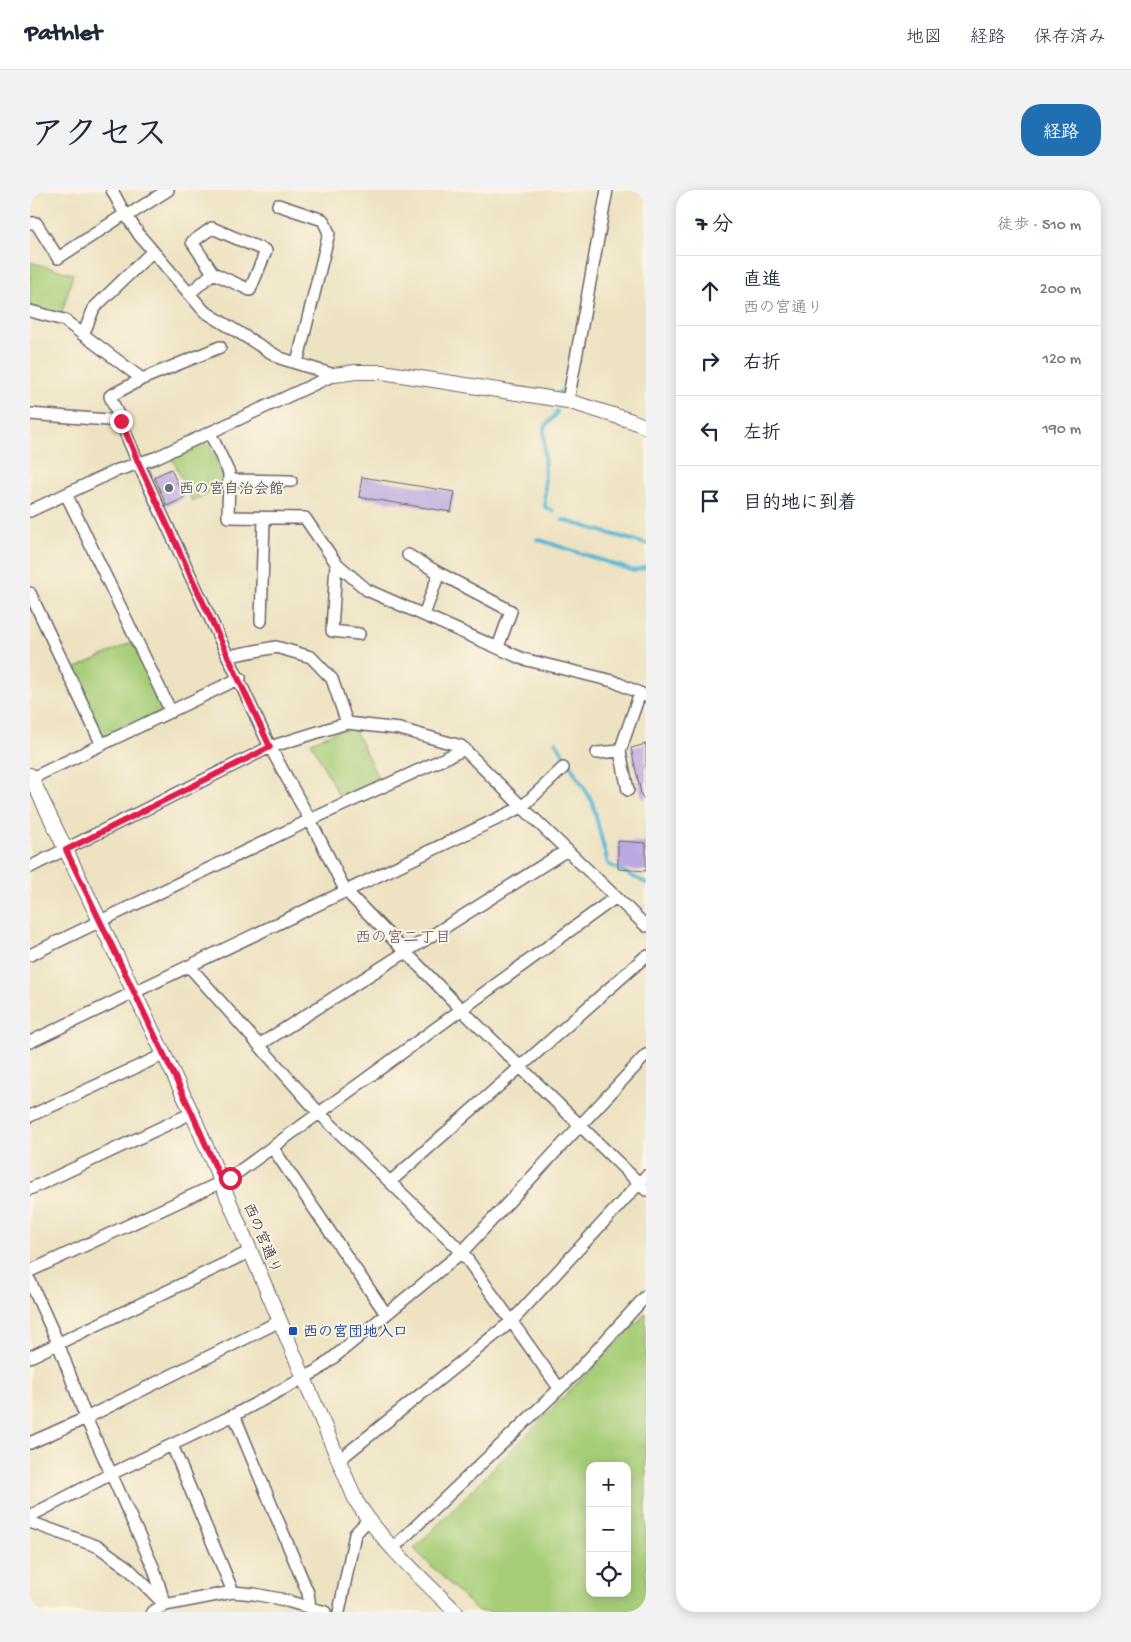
<!DOCTYPE html>
<html lang="ja">
<head>
<meta charset="utf-8">
<style>
  body { margin:0; font-family:"Gochi Hand","Klee One",sans-serif; background:#f2f2f3; color:#1f2937 }
  .controls { position:absolute; right:15px; bottom:15px; display:grid; overflow:hidden; border-radius:10px; box-shadow:0 2px 12px #0003 }
  .controls button { width:45px; height:45px; display:grid; place-items:center; padding:0; border:0; border-bottom:1px solid #e0e1e3; background:#fff; color:#1f2937; font:25px sans-serif }
  .stop { position:absolute; width:15px; height:15px; margin:-11px; border:4px solid #e11d48; border-radius:50%; background:#fff }
  .stop.end { background:#e11d48; border-color:#fff; box-shadow:0 1px 5px #0008 }
  .list { margin:0; padding:0; list-style:none }
  h2 { display:flex; justify-content:space-between; align-items:center; height:65px; margin:0; padding:0 20px; font-size:21px }
  h2 small { font-size:16px; font-weight:400; color:#747a83 }
  .list li { display:grid; grid-template-columns:32px 1fr auto; gap:15px; align-items:center; box-sizing:border-box; height:70px; padding:0 20px; border-top:1px solid #e0e1e3 }
  .list b { display:block; font-size:19px; white-space:nowrap }
  .list p { margin:0; font-size:16px; white-space:nowrap; color:#747a83 }
  .list em { font-size:16px; font-style:normal; color:#747a83 }
  .icon { flex:none; width:28px; height:28px; fill:none; stroke:currentColor; stroke-width:2; stroke-linecap:round; stroke-linejoin:round }
  .map { position:relative; flex:none; width:616px; height:1422px; overflow:hidden; border-radius:20px }
  header { display:flex; align-items:center; gap:30px; box-sizing:border-box; height:70px; padding:0 25px; background:#fff; border-bottom:1px solid #e0e1e3 }
  header strong { font-size:24px }
  nav { display:flex; gap:28px; margin-inline-start:auto; font-size:18px }
  .intro { display:flex; align-items:center; justify-content:space-between; box-sizing:border-box; height:120px; padding:0 30px }
  h1 { margin:0; font-size:35px }
  .button { padding:12px 22px; border-radius:20px; background:#1f6fb2; color:#fff; font-size:18px; font-weight:700 }
  main { display:flex; gap:30px; padding:0 30px }
  aside { flex:1; background:#fff; border-radius:20px; box-shadow:0 2px 12px #0003 }
  .map>svg:first-child { display:block }
  .green { fill:#a7cd78; stroke:#64785a; fill-rule:evenodd }
  .lines { fill:none; stroke-linecap:round; stroke-linejoin:round }
  .stream { stroke:#5ab9d8; stroke-width:4 }
  .building { fill:#bba8e0 }
  .minor-casing { stroke:#69656a; stroke-width:14 }
  .tertiary-casing { stroke:#69656a; stroke-width:16 }
  .minor { stroke:#fff; stroke-width:11 }
  .tertiary { stroke:#fff; stroke-width:14 }
  .route { stroke:#e11d48; stroke-width:6 }
  .service-dot { fill:#5c6f8a; stroke:#fcf5e5; stroke-width:2 }
  .transit-dot { fill:#1a4fb4; stroke:#fcf5e5; stroke-width:2 }
  .labels { text-anchor:middle; stroke-width:4; stroke-linejoin:round; paint-order:stroke }
  .service-label { font-size:15px; font-weight:bold; fill:#4e5e75; stroke:#fcf5e5; text-anchor:start }
  .street-label { font-size:15px; fill:#22223b; stroke:#fcf5e5 }
  .transit-label { font-size:15px; font-weight:bold; fill:#164399; stroke:#fcf5e5; text-anchor:start }
  .neighbourhood-label { font-size:16px; fill:#585175; stroke:#fcf5e5 }
</style>
</head>
<body>
<header>
<strong>Pathlet</strong>
<nav><a>地図</a><a>経路</a><a>保存済み</a></nav>
</header>
<div class="intro"><h1>アクセス</h1><a class="button">経路</a></div>
<main>
<div class="map">
<svg width="616" height="1422" viewBox="0 0 616 1422">
  <rect width="100%" height="100%" fill="#fcf5e5"/>
  <filter id="ink" filterUnits="userSpaceOnUse"><feTurbulence type="fractalNoise" baseFrequency=".02" numOctaves="2"/><feDisplacementMap in="SourceGraphic" scale="10" xChannelSelector="R" yChannelSelector="G"/><feConvolveMatrix kernelMatrix="1 2 1 2 8 2 1 2 1" color-interpolation-filters="sRGB"/></filter>
  <filter id="wash" filterUnits="userSpaceOnUse"><feTurbulence type="fractalNoise" baseFrequency=".0096" numOctaves="4" result="noise"/><feDisplacementMap in="SourceGraphic" scale="20" xChannelSelector="R" yChannelSelector="G"/><feGaussianBlur stdDeviation="1.12" result="paint"/><feColorMatrix in="noise" values="0 0 0 0 0 0 0 0 0 0 0 0 0 0 0 0 0 1.4 0 .05"/><feComposite in="paint" operator="in"/></filter>
  <g filter="url(#wash)">
    <rect width="100%" height="100%" fill="#ede2c1"/>
    <!-- green -->
    <path class="green" d="M0,72L43,84L31,126L0,117Z
      M173,253L179,255L193,285L191,298L162,311L142,268Z
      M102,452L133,514L131,523L77,547L72,545L42,480Z
      M315,538L325,540L351,594L312,612L281,552Z
      M616,1123V1422H448L384,1359ZM560,1276H597V1403H560Z"/>
    <g class="lines">
      <!-- stream -->
      <path class="stream" d="M529,203L536,197V193
        M523,321L515,317L514,238L526,224L527,221
        M533,330L616,354
        M507,349L604,381L616,377
        M526,552L562,611L578,674L616,693"/>
    </g>
    <g id="blocks">
      <!-- building -->
      <path class="building" d="M141,279L154,308L137,316L124,287Z
        M332,287L425,302L421,322L329,307Z
        M616,554V608H612L601,558Z
        M588,651L616,653V681L588,679Z"/>
    </g>
  </g>
  <g filter="url(#ink)">
    <use href="#blocks" fill-opacity="0" stroke="#69656a" stroke-width="1"/>
    <g class="lines">
      <!-- minor casing -->
      <g class="minor-casing">
        <path id="minor" d="M82,0L92,19L110,46L174,121L250,168L304,185
          M248,15L293,30L299,43L267,173
          M97,26L138,0
          M0,33H6L28,68L95,24
          M182,38L236,61L220,100L183,83L162,52Z
          M159,104L183,83
          M0,121L34,130L112,189
          M53,145L64,118L123,61
          M538,211L577,0
          M0,224L91,231
          M180,243L199,283L198,327L275,328L306,373L337,400L493,469L583,491L616,506
          M199,290L261,291
          M36,304L141,522
          M0,321L85,281L125,268L304,185
          M378,365L409,383
          M306,373L302,441L329,444
          M0,403L72,555
          M394,425L409,383L481,421L468,457
          M231,431L234,328
          M199,466L246,457L281,467L302,489L317,533
          M567,563L590,561
          M0,589L210,488
          M598,600L590,561L610,503
          M0,677L240,557L109,275L80,206L112,189L190,157
          M616,736L492,617L431,556L370,539L317,533L240,557L280,630L315,700L432,820L616,1000
          M0,765L280,630L435,559
          M159,776L289,923L432,1062L529,1198
          M0,852L492,617L533,578
          M229,855L537,660
          M0,926L133,865
          M242,957L356,1124
          M360,992L616,766
          M0,999L162,923
          M0,1081L200,988L586,707
          M0,1091L28,1153L56,1228L124,1379L135,1415
          M0,1167L221,1061
          M204,1225L278,1403L280,1417
          M0,1253L56,1228L250,1131
          M142,1255L203,1402
          M309,1270L482,1131L616,986
          M0,1326L81,1284L204,1225L287,1181L432,1062L616,865
          M0,1332L69,1357L98,1378L133,1413
          M362,1359L545,1184L616,1106
          M122,1422L135,1415L203,1402L224,1404L250,1409L295,1422
          M309,1422L325,1344L338,1330"/>
      </g>
      <!-- tertiary casing -->
      <g class="tertiary-casing">
        <path id="tertiary" d="M304,185L326,182H352L538,211L602,231L616,237
          M0,585L162,923L326,1311C353,1353 390,1387 426,1422"/>
      </g>
      <!-- minor -->
      <use href="#minor" class="minor"/>
      <!-- tertiary -->
      <use href="#tertiary" class="tertiary"/>
    </g>
  </g>
  <g class="lines" filter="url(#ink)">
    <!-- route -->
    <path class="route" d="M91,231L109,274L240,557L36,660L162,923L192,992L200,988"/>
  </g>
  <!-- markers -->
  <circle class="service-dot" cx="139" cy="298" r="5"/>
  <rect class="transit-dot" x="258" y="1136" width="10" height="10" rx="2.5"/>
  <g class="labels">
    <!-- service labels -->
    <g class="service-label">
      <text x="149" y="303">西の宮自治会館</text>
    </g>
    <!-- street labels -->
    <g class="street-label">
      <text transform="translate(233 1048) rotate(67)" y="5">西の宮通り</text>
    </g>
    <!-- transit labels -->
    <g class="transit-label">
      <text x="273" y="1146">西の宮団地入口</text>
    </g>
    <!-- neighbourhood labels -->
    <g class="neighbourhood-label">
      <text x="373" y="752">西の宮二丁目</text>
    </g>
  </g>
</svg>
<div class="controls">
<button>+</button>
<button>−</button>
<button><svg class="icon" aria-label="locate" viewBox="0 0 24 24"><circle cx="12" cy="12" r="6"/><path d="M12 2v4M12 18v4M2 12h4M18 12h4"/></svg></button>
</div>
<div class="stop" style="left:200px;top:988px"></div>
<div class="stop end" style="left:91px;top:231px"></div>
</div>
<aside>
<h2>7 分<small>徒歩 · 510 m</small></h2>
<ul class="list">
<li><svg class="icon" aria-label="ahead" viewBox="0 0 24 24"><path d="M12 20V5M6 11l6-6 6 6"/></svg><div><b>直進</b><p>西の宮通り</p></div><em>200 m</em></li>
<li><svg class="icon" aria-label="right" viewBox="0 0 24 24"><path d="M7 20v-9h11M14 6l5 5-5 5"/></svg><div><b>右折</b></div><em>120 m</em></li>
<li><svg class="icon" aria-label="left" viewBox="0 0 24 24"><path d="M17 20v-9H6M10 6l-5 5 5 5"/></svg><div><b>左折</b></div><em>190 m</em></li>
<li><svg class="icon" aria-label="arrive" viewBox="0 0 24 24"><path d="M6 21V4h12l-3 4 3 4H6"/></svg><div><b>目的地に到着</b></div></li>
</ul>
</aside>
</main>
</body>
</html>
